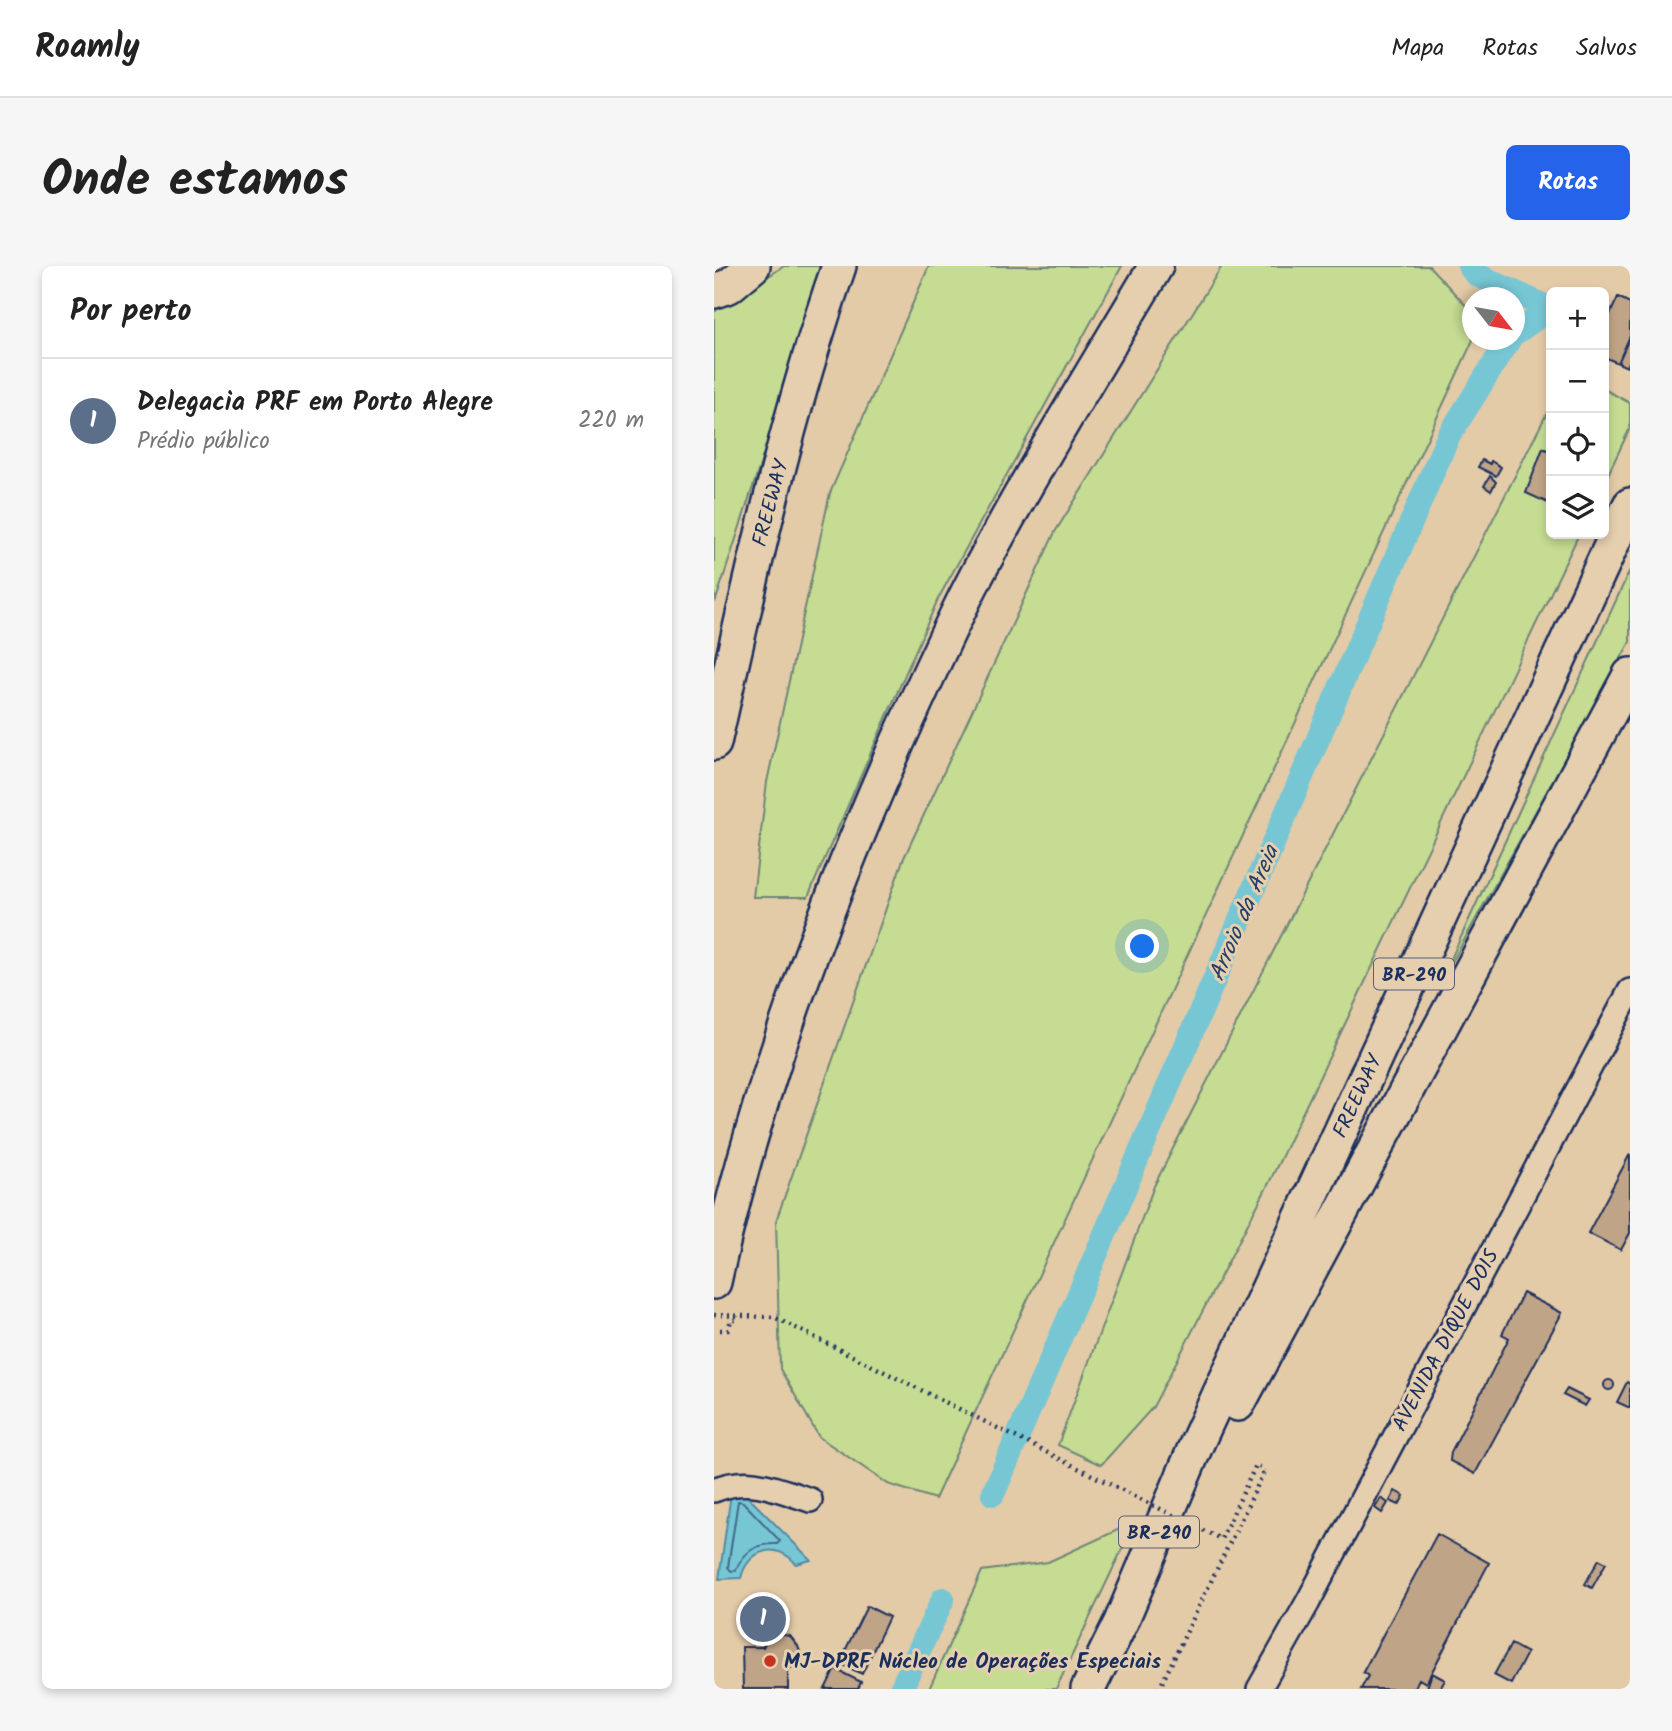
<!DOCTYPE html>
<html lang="pt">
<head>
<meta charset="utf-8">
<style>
  body { margin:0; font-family:Kalam,sans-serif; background:#f6f6f6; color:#222 }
  .controls { position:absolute; right:21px; top:21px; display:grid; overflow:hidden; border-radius:10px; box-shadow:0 4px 10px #0003 }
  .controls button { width:63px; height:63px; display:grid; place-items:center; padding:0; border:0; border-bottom:2px solid #e0e0e0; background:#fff; color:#222; font:35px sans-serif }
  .compass { position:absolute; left:748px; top:21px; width:63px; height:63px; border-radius:50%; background:#fff; box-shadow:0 4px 10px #0003; rotate:121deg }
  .you { position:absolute; left:429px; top:681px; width:24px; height:24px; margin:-18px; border:5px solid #fff; border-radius:50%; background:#1a73e8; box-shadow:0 0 0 10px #1a73e833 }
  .badge { display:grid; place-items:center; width:46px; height:46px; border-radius:50%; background:#2563eb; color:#fff; font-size:23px; font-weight:700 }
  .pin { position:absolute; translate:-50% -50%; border:4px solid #fff; box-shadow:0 2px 7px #0006 }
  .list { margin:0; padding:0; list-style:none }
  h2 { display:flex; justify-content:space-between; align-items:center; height:91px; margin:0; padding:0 28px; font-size:30px }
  h2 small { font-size:23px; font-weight:400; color:#767676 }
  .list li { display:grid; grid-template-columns:46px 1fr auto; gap:21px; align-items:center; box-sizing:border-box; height:126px; padding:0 28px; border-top:2px solid #e0e0e0 }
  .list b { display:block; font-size:26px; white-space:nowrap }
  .list p { margin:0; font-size:23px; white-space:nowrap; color:#767676 }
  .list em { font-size:23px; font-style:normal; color:#767676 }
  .icon { flex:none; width:38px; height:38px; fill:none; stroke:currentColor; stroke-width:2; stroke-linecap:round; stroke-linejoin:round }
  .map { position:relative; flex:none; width:916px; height:1423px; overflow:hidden; border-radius:10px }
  header { display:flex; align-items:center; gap:42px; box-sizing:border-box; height:98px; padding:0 35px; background:#fff; border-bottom:2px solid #e0e0e0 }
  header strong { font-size:33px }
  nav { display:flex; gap:38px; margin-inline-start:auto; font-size:24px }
  .intro { display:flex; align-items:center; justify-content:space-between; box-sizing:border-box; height:168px; padding:0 42px }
  h1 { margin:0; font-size:49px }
  .button { padding:18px 32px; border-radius:10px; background:#2563eb; color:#fff; font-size:24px; font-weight:700 }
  main { display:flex; gap:42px; padding:0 42px }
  aside { flex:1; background:#fff; border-radius:10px; box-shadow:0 4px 10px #0003 }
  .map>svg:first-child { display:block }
  .green { fill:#c5dc92; stroke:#708678; stroke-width:2 }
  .water { fill:#77c6d4; stroke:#528aa5; stroke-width:2 }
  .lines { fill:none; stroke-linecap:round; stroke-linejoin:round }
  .shore { stroke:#406b8d; stroke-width:2 }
  .canal { stroke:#77c6d4; stroke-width:24 }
  .building { fill:#bfa487; stroke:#1b2f5e; stroke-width:2 }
  .minor-casing { stroke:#1b2f5e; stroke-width:28 }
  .highway-casing { stroke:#1b2f5e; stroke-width:38 }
  .path { stroke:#1b2f5e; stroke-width:4.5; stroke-dasharray:2 5; stroke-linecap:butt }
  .minor { stroke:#e5cfae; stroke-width:23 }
  .highway { stroke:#e5cfae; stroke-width:33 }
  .path-bridge { stroke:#1b2f5e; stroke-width:4.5; stroke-dasharray:2 5; stroke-linecap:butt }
  .poi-dot { fill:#c8321e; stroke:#e5cfae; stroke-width:2.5 }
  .labels { text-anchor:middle; stroke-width:6; stroke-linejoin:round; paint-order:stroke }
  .shield { fill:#e5cfae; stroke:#585f76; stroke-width:2 }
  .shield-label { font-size:19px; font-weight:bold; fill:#1b2f5e }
  .street-label { font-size:21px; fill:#1b2f5e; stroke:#e5cfae }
  .poi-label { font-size:21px; font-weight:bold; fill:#1b2f5e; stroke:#e5cfae; text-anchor:start }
  .water-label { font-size:23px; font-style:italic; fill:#243e6a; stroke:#e5cfae }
</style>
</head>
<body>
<header>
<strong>Roamly</strong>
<nav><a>Mapa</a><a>Rotas</a><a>Salvos</a></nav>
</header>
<div class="intro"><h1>Onde estamos</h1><a class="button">Rotas</a></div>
<main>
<aside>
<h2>Por perto<small></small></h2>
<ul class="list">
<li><span class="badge" style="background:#5c6f8a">1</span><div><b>Delegacia PRF em Porto Alegre</b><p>Prédio público</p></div><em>220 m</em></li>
</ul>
</aside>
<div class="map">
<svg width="916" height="1423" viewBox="0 0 916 1423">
  <rect width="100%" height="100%" fill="#e4cba8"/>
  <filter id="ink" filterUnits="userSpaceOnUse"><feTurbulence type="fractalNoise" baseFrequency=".0143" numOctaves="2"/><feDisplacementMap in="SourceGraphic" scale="14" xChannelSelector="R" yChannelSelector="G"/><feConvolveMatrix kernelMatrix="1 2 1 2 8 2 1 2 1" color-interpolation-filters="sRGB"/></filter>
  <g filter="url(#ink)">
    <!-- green -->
    <path class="green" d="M70,0H111L2,334L0,328V46Z
      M215,0H408L224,333L94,631H39L53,516L116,227Z
      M508,0H715L758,46L759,74L221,1233L174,1218L105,1171L66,1103L62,955L189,594L341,266Z
      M890,123L916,137V162L890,217Z
      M837,139V268H865L555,917L439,1141L387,1199L344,1179L440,920Z
      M916,304V376L724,721Z
      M421,1256L342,1423H215L268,1305L334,1296Z"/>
    <!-- water -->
    <path class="water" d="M28,1225L97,1294L82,1298C63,1275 34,1283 27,1312L5,1313L17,1227Z"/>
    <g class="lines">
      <!-- shore -->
      <path class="shore" d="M24,1235L29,1236L66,1275L63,1278C43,1277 30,1285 22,1304L17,1305L14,1301Z"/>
      <!-- canal -->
      <path class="canal" d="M755,0L763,9L837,43
        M800,68L836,43
        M279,1228L734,171L795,74
        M187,1423L229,1333"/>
    </g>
    <!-- building -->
    <path class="building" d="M904,31L916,37V70L904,97L890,91V61Z
      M916,70V94L913,101L904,97Z
      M829,182L837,186V230L834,237L812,227Z
      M768,194L776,198L777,195L787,201L782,210L764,201Z
      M776,210L782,216L777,225L770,220Z
      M916,888V967L907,984L874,967Z
      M809,1027L848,1047L761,1208L736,1195L737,1186L795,1072L788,1068Z
      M890 1119a5 5 0 1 1 10 0a5 5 0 1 1-10 0Z
      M913,1116L916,1118V1142L903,1136Z
      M853,1123L875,1134L871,1140L849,1129Z
      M681,1225L690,1230L685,1239L676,1235Z
      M667,1232L674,1237L668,1247L661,1242Z
      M723,1268L775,1297L712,1417L705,1413L700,1423H647L654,1410L649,1406Z
      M885,1293L892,1297L878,1322L871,1318Z
      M153,1340L175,1351L148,1408L125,1397Z
      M64,1368L76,1370L84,1380L86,1386L82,1398L74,1404V1423H29L28,1381H49L53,1373Z
      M797,1378L813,1387L797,1418L780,1409Z
      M121,1403L147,1416L144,1423H111Z
      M718,1407L731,1414L726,1423L713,1422Z"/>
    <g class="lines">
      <!-- minor casing -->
      <g class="minor-casing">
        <path id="minor" d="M0,1224C36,1209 61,1223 96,1234
          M545,1423L594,1336L916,725"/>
      </g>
      <!-- highway casing -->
      <g class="highway-casing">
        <path id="highway" d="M0,25L15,20L39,0
          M0,477C36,317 71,155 125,0
          M0,1016C40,832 105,654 181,482C206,427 230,373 257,320C314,211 379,106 442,0
          M524,1138L916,409
          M374,1423L407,1356L483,1177L916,239"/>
      </g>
      <!-- path -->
      <path class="path" d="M6,1064H14L17,1054H23V1050
        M445,1423L551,1204"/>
      <!-- minor -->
      <use href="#minor" class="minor"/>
      <!-- highway -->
      <use href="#highway" class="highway"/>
      <!-- path-bridge -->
      <path class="path-bridge" d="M0,1049L60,1051L507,1273L542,1199L551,1204"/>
    </g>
  </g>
  <!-- markers -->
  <circle class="poi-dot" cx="56" cy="1395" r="7"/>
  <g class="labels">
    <!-- shield labels -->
    <g class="shield">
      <rect x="660" y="692.5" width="80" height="31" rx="5"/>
      <rect x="405" y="1250.5" width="80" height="31" rx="5"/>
    </g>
    <g class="shield-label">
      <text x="700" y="715">BR-290</text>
      <text x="445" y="1273">BR-290</text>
    </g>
    <!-- street labels -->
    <g class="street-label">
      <text transform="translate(56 237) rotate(-75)" y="7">FREEWAY</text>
      <text transform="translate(643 830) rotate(-65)" y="7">FREEWAY</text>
      <text transform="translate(731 1074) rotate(-62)" y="7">AVENIDA DIQUE DOIS</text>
    </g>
    <!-- poi labels -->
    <g class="poi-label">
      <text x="70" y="1402">MJ-DPRF Núcleo de Operações Especiais</text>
    </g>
    <!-- water labels -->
    <g class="water-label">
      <text transform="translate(529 647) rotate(-67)" y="8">Arroio da Areia</text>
    </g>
  </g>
</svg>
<div class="controls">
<button>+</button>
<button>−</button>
<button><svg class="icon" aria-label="locate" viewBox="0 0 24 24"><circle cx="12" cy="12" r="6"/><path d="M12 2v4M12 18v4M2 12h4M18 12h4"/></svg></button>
<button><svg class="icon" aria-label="layers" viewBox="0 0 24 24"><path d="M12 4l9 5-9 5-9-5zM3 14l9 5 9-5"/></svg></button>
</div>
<svg class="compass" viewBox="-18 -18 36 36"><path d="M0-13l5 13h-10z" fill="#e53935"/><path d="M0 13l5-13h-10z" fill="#767676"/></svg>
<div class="you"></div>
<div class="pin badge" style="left:49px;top:1353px;background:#5c6f8a">1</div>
</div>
</main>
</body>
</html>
